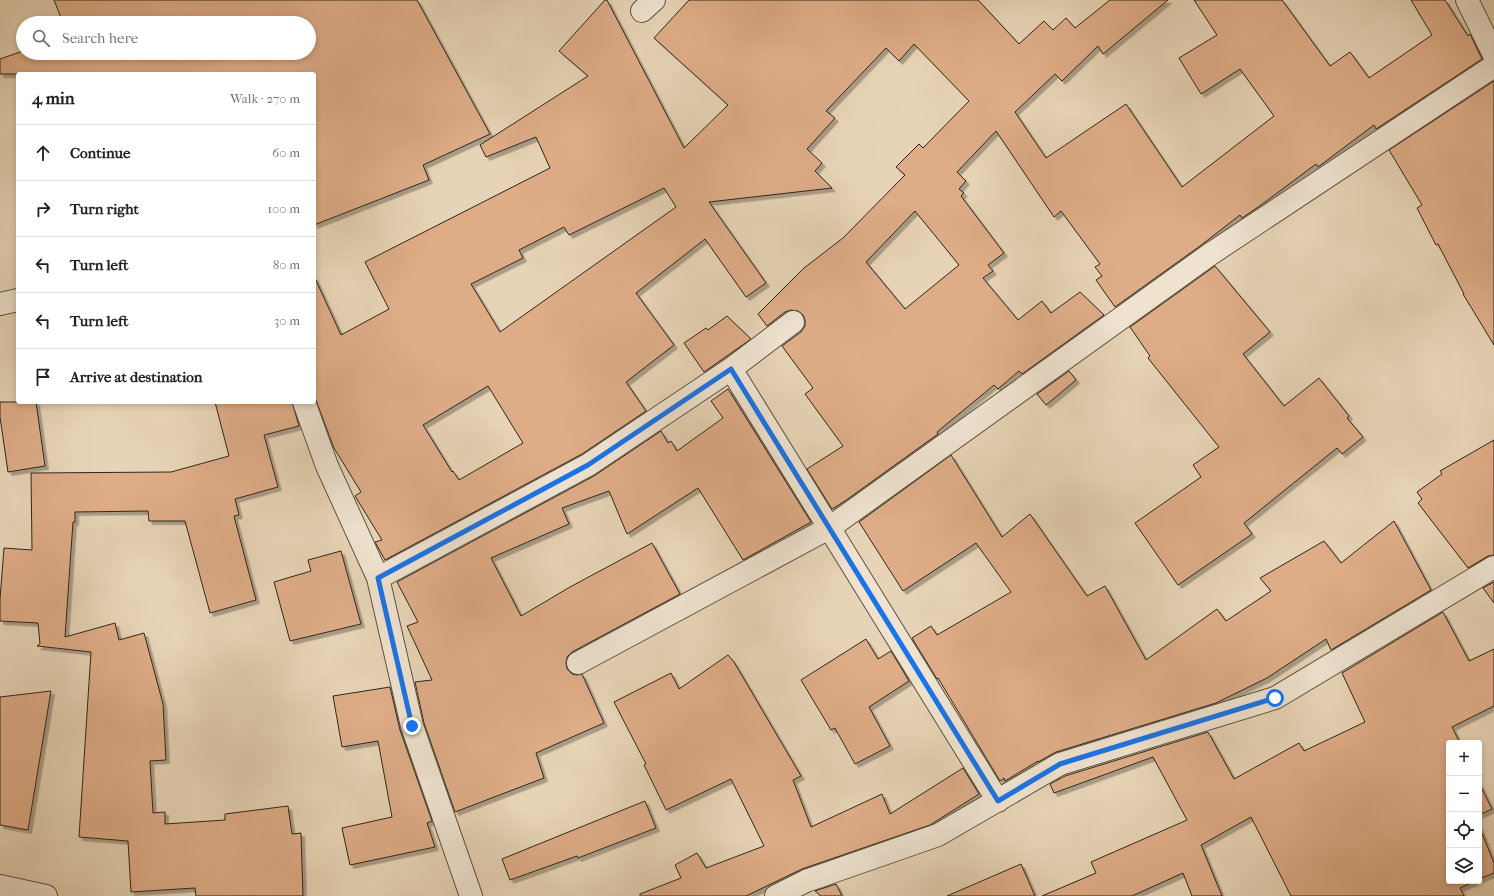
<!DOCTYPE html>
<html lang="en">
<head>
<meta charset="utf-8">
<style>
  body { margin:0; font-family:"IM FELL French Canon",serif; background:#f2f2f2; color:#202124 }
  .controls { position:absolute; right:12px; bottom:12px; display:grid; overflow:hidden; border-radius:4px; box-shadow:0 2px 6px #0003 }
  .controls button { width:36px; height:36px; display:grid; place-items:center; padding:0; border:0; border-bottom:1px solid #e0e0e0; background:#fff; color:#202124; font:20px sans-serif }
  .stop { position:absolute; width:12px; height:12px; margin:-9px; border:3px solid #1a73e8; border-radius:50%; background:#fff }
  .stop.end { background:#1a73e8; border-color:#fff; box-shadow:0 1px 4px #0008 }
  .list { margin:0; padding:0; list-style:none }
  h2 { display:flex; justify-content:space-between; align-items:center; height:52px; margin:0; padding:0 16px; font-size:17px }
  h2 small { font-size:13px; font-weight:400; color:#757577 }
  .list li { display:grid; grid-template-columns:26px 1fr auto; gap:12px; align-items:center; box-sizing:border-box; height:56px; padding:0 16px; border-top:1px solid #e0e0e0 }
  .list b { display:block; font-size:15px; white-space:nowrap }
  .list em { font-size:13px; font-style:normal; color:#757577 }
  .icon { flex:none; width:22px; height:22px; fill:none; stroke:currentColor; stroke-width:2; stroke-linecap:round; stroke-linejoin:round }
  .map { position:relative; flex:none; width:1494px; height:896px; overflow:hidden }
  .search { position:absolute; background:#fff; box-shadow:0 2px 6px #0003; left:16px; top:16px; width:300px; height:44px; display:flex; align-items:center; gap:10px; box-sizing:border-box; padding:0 14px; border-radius:22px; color:#757577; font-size:15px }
  .panel { position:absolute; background:#fff; box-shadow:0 2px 6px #0003; left:16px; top:72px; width:300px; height:332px; border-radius:4px }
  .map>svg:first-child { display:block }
  .building { fill:#dead88; stroke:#2f261b; fill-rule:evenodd; filter:url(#shadow) }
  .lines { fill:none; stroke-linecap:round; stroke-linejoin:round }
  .street-casing { stroke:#5d5242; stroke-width:24 }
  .street { stroke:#efe3d0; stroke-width:22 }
  .route { stroke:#1a73e8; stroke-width:5 }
</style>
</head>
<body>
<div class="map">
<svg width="1494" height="896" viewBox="0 0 1494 896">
  <defs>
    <filter id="shadow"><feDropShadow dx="3.5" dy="3.5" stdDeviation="0" flood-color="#0004"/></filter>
  </defs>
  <rect width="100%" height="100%" fill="#e7d4b6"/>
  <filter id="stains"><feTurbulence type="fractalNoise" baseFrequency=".005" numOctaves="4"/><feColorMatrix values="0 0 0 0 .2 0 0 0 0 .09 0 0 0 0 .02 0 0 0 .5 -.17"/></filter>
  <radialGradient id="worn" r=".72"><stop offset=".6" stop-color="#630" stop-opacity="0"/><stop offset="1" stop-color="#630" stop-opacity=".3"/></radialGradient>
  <!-- building -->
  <path class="building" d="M54,0H417L490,134L423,165L429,180L314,225V74H0V59L23,51V53H309V23H63Z
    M605,0H607L684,148L728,105L654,38L689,0H978L1019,44L1044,21L1053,30L1066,18L1075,28L1110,0H1168L1103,54L1098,46L1062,81L1055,74L1015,112L1046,158L1126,104L1182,187L1274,116L1240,69L1201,94L1179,58L1217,35L1194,0H1282L1330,66L1350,52L1369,78L1432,35L1411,0H1445L1468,36L1470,34L1482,59L1376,129L1374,125L1318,167L1316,164L1261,205L1242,218L1240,215L1200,246L1115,307L1096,280L1102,276L1095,267L1100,264L1061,211L1054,217L996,131L957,172L966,181L959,189L964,193L961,196L1004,253L988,265L993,271L983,278L1018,320L1042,301L1051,313L1080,292L1104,315L1022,374L1019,371L998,389L994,385L937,432L938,434L845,501L832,509L807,469L843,446L805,394L813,388L782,346L801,332L805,326V320L803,315L798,311L791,310L785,312L767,326L758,314L804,268L843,238L905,175L896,167L919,144L923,148L969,101L914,44L899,61L886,48L826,111L835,118L807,149L822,163L815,171L832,188L709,202L766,283L746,297L705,239L636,293L674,345L626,382L646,411L582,454L385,560L375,542L382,540L355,496L361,492L334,448L314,395V276L341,335L389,309L365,262L550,168L536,137L486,157L480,145L588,76L559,51ZM664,188L676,207L500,332L471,284L523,258L519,250L564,227L569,235ZM915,211L959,265L905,309L866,262ZM488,386L523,443L459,480L453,471L452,472L423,425Z
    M1494,81V345L1463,294H1464L1438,244L1436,245L1417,208L1422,205L1389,150Z
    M1215,266L1270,332L1243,354L1284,406L1319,378L1349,416L1347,418L1363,437L1342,454L1337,448L1244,523L1252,534L1178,585L1135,523L1201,477L1193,465L1219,447L1148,358L1150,356L1130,327Z
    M727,316L751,339L704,372L684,343L706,328L708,330Z
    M1069,371L1076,380L1046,405L1037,394Z
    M728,389L811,522L743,560L698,488L627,534L609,491L562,508L569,524L491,558L521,616L570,587L652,543L680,594L572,652L567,657L566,663L567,669L572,674L577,675L582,674L604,723L536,753L544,778L455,812L424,723L415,682L432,680L407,626L418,622L397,582L594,476L661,431L668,443L671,441L677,451L723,418L711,401Z
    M0,402H36L45,466L8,472L0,417Z
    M215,402H292L299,426L264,435L278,487L235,499L239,515L234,516L256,600L210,613L185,521H149L148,511L75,512V522H73L65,637L115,623L119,640L144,633L163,704L166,760L150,761L153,813L165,812V824L225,820V814L288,806L292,834L301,833L303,896H196L195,888L131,892L128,841L79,837L91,652L37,646L40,644L38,623L0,621V599L4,548L32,550L31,473L171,472L229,456Z
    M1494,440V555L1488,556L1468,568L1418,503L1422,499L1417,492L1442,474L1440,471Z
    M951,455L1002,537L1030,514L1087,596L1105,586L1146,660L1217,609L1226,621L1271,591L1260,578L1324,541L1341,563L1394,521L1431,590L1331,650L1326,639L1267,678L1216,703L1056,752L1038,762V761L1005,781L1004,778L1000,781L938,678L937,679L912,638L931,626L937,635L1011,592L976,543L903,591L859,522Z
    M341,551L361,624L290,641L274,582L311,571L308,560Z
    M1494,582V603L1483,588Z
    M1443,612L1469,661L1494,649V706L1452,727L1460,743H1449V881H1475L1460,888L1464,896H1291L1251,817L1201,845L1222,896H1192L1183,873L1132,896H1042L1096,873L1091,862L1187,820L1153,757L1054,793L1050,784L1065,776L1208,732L1234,779L1299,743L1304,751L1365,722L1342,673Z
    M866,639L878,659L891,651L909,681L869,707L890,746L855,764L835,728L831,730L801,680Z
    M728,655L734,662L801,776L793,780L811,827L882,794L890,814L963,768L979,794L930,825L802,869L746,896H640V894L681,878L675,865L697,853L706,868L764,846L731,779L666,810L644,765L646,764L614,702L671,673L679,689Z
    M390,687L400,730L432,821L427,823L435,847L350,865L342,828L392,817L378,741L342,747L333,696Z
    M51,691L28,830L0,825V697Z
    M1479,783L1492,809L1479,815Z
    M645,801L656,828L578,858L577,856L510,880L502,859Z
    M1479,826L1494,863V873L1479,879Z
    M1021,864L1035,896H947Z
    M836,884L842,896H821L815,891Z"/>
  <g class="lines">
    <!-- street casing -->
    <g class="street-casing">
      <path id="street" d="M1467,0L1494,55
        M642,11L654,0
        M0,304L18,300
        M731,369L998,801
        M304,402L327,466L378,578L412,726L471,896
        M378,578L588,465L731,369L793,322
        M578,663L829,528L1209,255L1494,66
        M0,886L46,896
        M776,896L806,881L938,835L1060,764L1275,698L1494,567"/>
    </g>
    <!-- street -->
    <use href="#street" class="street"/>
  </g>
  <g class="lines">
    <!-- route -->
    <path class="route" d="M412,726L378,578L588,465L731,369L998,801L1060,764L1275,698"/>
  </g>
  <rect width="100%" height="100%" filter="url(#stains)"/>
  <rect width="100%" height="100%" fill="url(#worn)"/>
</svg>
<div class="controls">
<button>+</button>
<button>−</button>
<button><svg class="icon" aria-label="locate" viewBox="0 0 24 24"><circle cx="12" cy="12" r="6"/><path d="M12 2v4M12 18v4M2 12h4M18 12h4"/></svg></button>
<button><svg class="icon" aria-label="layers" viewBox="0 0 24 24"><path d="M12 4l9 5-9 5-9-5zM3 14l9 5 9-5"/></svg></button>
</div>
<div class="stop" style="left:1275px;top:698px"></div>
<div class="stop end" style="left:412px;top:726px"></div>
<div class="search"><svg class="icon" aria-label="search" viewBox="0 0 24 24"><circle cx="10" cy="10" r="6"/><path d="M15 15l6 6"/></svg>Search here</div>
<section class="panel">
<h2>4 min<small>Walk · 270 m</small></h2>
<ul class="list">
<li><svg class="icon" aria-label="ahead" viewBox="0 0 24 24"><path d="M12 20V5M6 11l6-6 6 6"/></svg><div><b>Continue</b></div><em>60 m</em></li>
<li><svg class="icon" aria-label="right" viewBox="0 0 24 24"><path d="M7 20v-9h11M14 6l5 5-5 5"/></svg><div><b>Turn right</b></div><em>100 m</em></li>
<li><svg class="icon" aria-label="left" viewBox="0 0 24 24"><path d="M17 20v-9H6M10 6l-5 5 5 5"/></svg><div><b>Turn left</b></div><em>80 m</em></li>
<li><svg class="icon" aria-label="left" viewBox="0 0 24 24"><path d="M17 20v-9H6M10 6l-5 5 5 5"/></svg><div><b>Turn left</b></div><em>30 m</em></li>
<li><svg class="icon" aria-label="arrive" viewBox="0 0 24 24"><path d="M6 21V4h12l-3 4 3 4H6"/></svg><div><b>Arrive at destination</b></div></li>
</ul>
</section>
</div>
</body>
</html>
